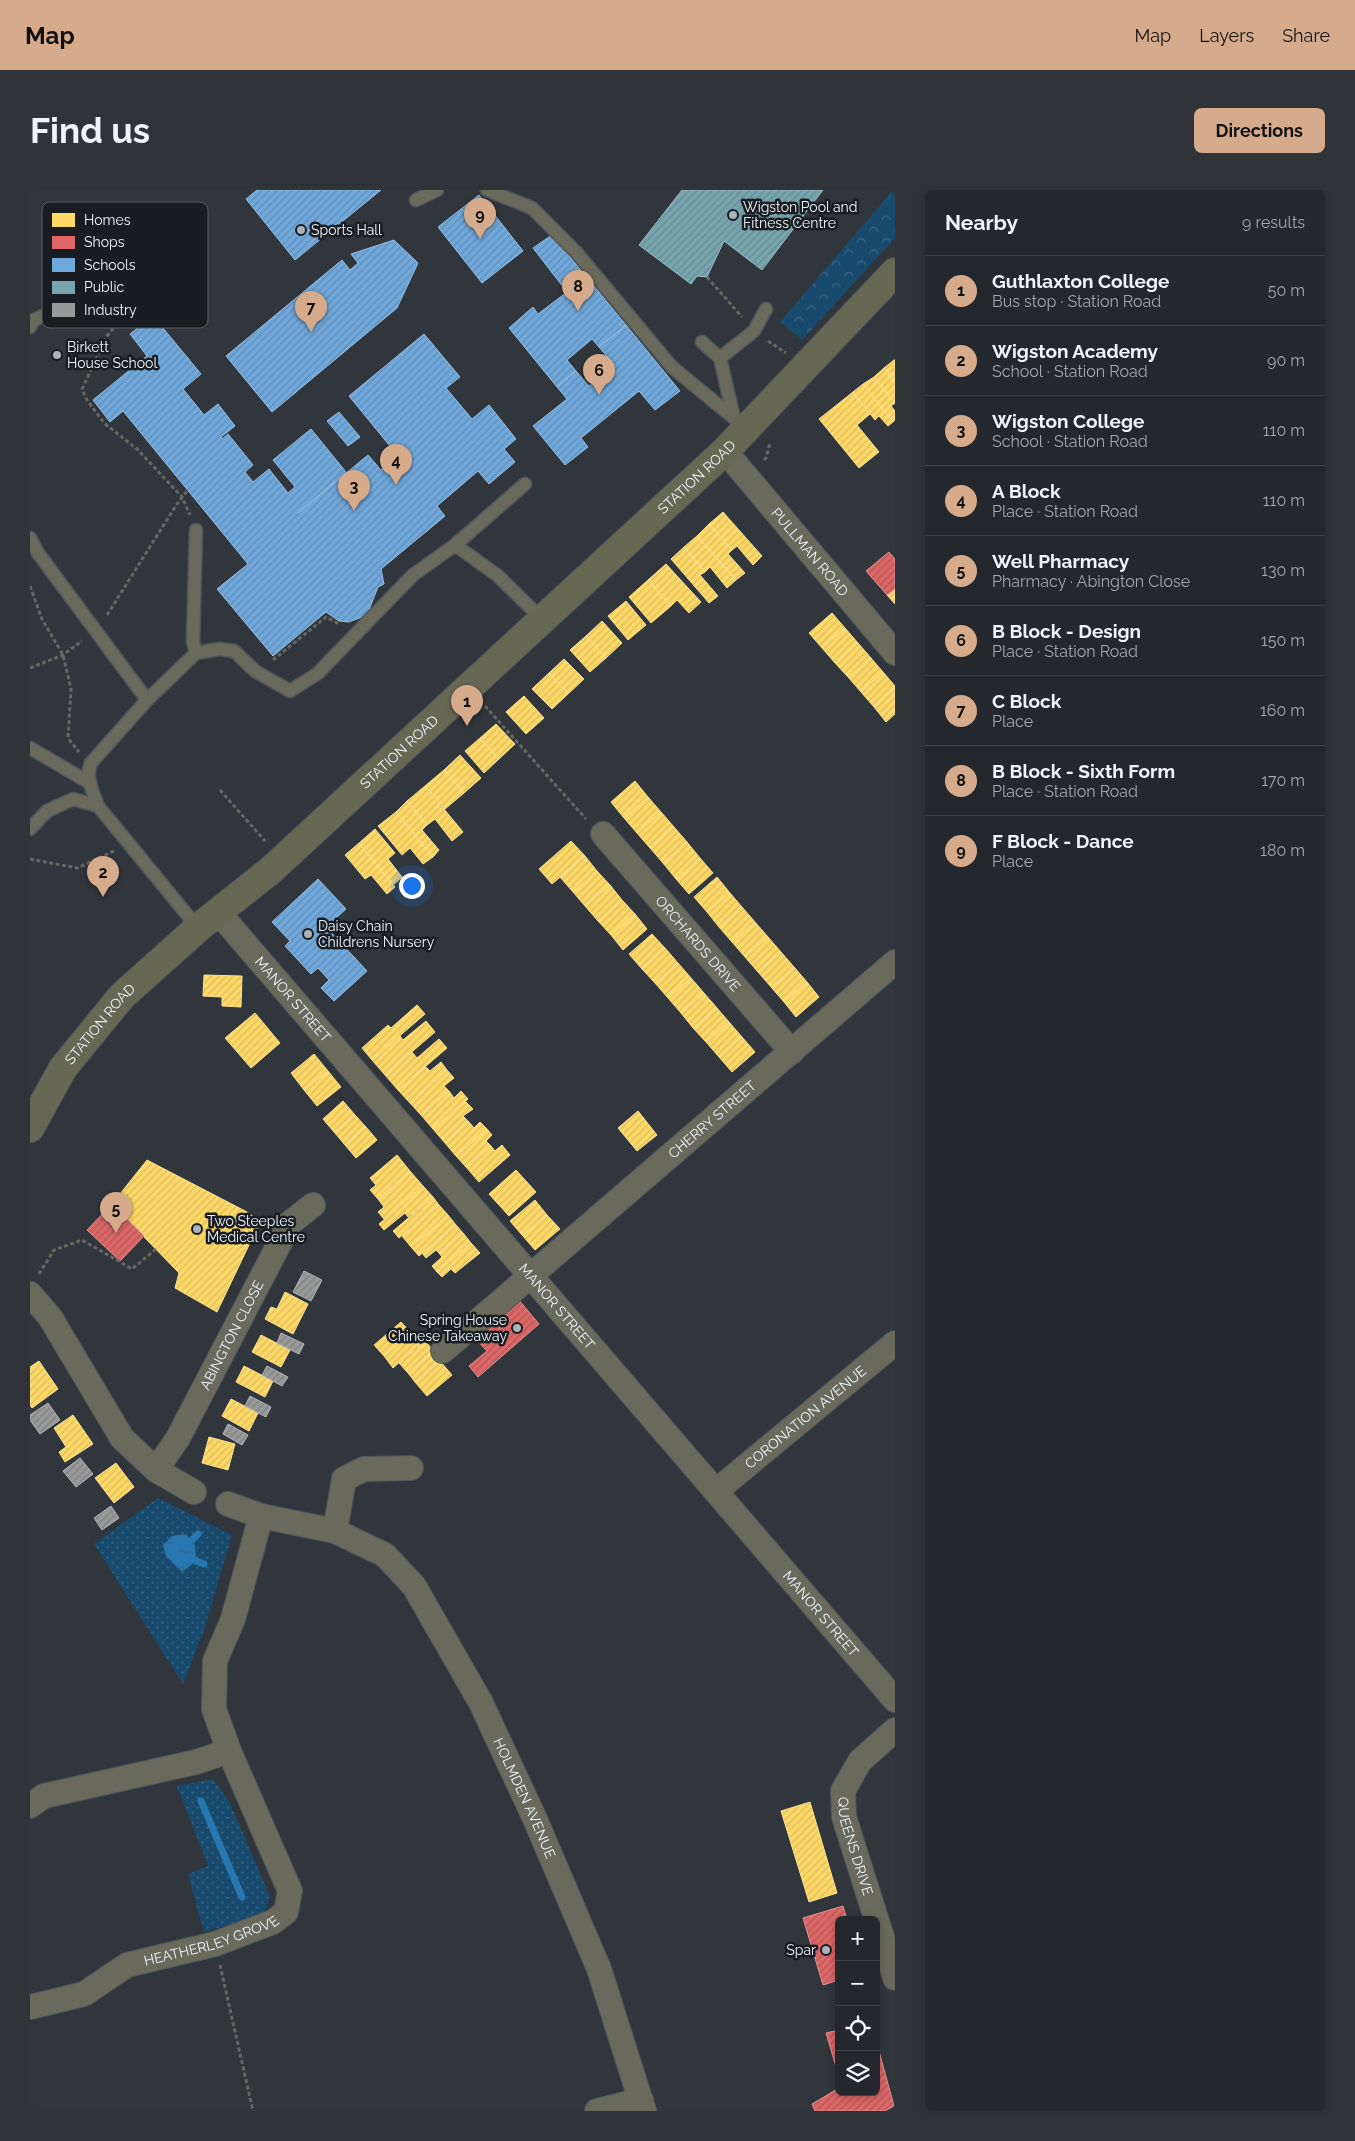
<!DOCTYPE html>
<html lang="en">
<head>
<meta charset="utf-8">
<style>
  body { margin:0; font-family:Raleway,sans-serif; background:#303439; color:#f1f3f6 }
  .controls { position:absolute; right:15px; bottom:15px; display:grid; overflow:hidden; border-radius:8px; box-shadow:0 2px 8px #0003 }
  .controls button { width:45px; height:45px; display:grid; place-items:center; padding:0; border:0; border-bottom:1px solid #414449; background:#24282d; color:#f1f3f6; font:25px sans-serif }
  .you { position:absolute; left:381px; top:695px; width:18px; height:18px; margin:-12px; border:4px solid #fff; border-radius:50%; background:#1a73e8; box-shadow:0 0 0 8px #1a73e833 }
  .badge { display:grid; place-items:center; width:32px; height:32px; border-radius:50%; background:#d6ab8b; color:#111; font-size:16px; font-weight:700 }
  .pin { position:absolute; translate:-50% -41px; filter:drop-shadow(0 1px 2px #0008) }
  .pin::after { content:''; position:absolute; top:26px; width:18px; height:15px; background:inherit; clip-path:polygon(0 0,100% 0,50% 100%) }
  .list { margin:0; padding:0; list-style:none }
  h2 { display:flex; justify-content:space-between; align-items:center; height:65px; margin:0; padding:0 20px; font-size:21px }
  h2 small { font-size:16px; font-weight:400; color:#a3a6aa }
  .list li { display:grid; grid-template-columns:32px 1fr auto; gap:15px; align-items:center; box-sizing:border-box; height:70px; padding:0 20px; border-top:1px solid #414449 }
  .list b { display:block; font-size:19px; white-space:nowrap }
  .list p { margin:0; font-size:16px; white-space:nowrap; color:#a3a6aa }
  .list em { font-size:16px; font-style:normal; color:#a3a6aa }
  .icon { flex:none; width:28px; height:28px; fill:none; stroke:currentColor; stroke-width:2; stroke-linecap:round; stroke-linejoin:round }
  .map { position:relative; flex:none; width:865px; height:1921px; overflow:hidden; border-radius:8px }
  header { display:flex; align-items:center; gap:30px; box-sizing:border-box; height:70px; padding:0 25px; background:#d6ab8b; color:#111 }
  header strong { font-size:24px }
  nav { display:flex; gap:28px; margin-inline-start:auto; font-size:18px }
  .intro { display:flex; align-items:center; justify-content:space-between; box-sizing:border-box; height:120px; padding:0 30px }
  h1 { margin:0; font-size:35px }
  .button { padding:12px 22px; border-radius:8px; background:#d6ab8b; color:#111; font-size:18px; font-weight:700 }
  main { display:flex; gap:30px; padding:0 30px }
  aside { flex:1; background:#24282d; border-radius:8px; box-shadow:0 2px 8px #0003 }
  .map>svg:first-child { display:block }
  .grass { fill:url(#grass-dots) }
  .forest { fill:url(#forest-crowns) }
  .water { fill:url(#water-ripples) }
  .homes { fill:url(#homes-hatch); stroke:#fae193 }
  .shops { fill:url(#shops-hatch); stroke:#e49193 }
  .schools { fill:url(#schools-hatch); stroke:#95bfe5 }
  .public { fill:url(#public-hatch); stroke:#9abdc6 }
  .industry { fill:url(#industry-hatch); stroke:#b2b5b6 }
  .lines { fill:none; stroke-linecap:round; stroke-linejoin:round }
  .stream { stroke:#2778b0; stroke-width:7 }
  .lane-casing { stroke:#4f555a; stroke-width:15 }
  .street-casing { stroke:#4f555a; stroke-width:26 }
  .secondary-casing { stroke:#4f555a; stroke-width:30 }
  .path { stroke:#666760; stroke-width:3; stroke-dasharray:4 2.5; stroke-linecap:butt }
  .lane { stroke:#696a5c; stroke-width:12 }
  .street { stroke:#696a5c; stroke-width:24 }
  .secondary { stroke:#676854; stroke-width:28 }
  .poi-dot { fill:#acb2b8; stroke:#191d22; stroke-width:2 }
  .labels { text-anchor:middle; stroke-width:5; stroke-linejoin:round; paint-order:stroke }
  .poi-label { font-size:14px; fill:#eef5fb; stroke:#191d22; text-anchor:start }
  .street-label { font-size:14px; fill:#eef5fb; stroke:#191d22 }
  .key { fill:#191d22; stroke:#595e63; stroke-width:1 }
  .key-label { font-size:14px; fill:#eef5fb }
</style>
</head>
<body>
<header>
<strong>Map</strong>
<nav><a>Map</a><a>Layers</a><a>Share</a></nav>
</header>
<div class="intro"><h1>Find us</h1><a class="button">Directions</a></div>
<main>
<div class="map">
<svg width="865" height="1921" viewBox="0 0 865 1921">
  <defs>
    <pattern id="grass-dots" width="8" height="8" patternUnits="userSpaceOnUse" patternTransform="scale(1.25)"><rect width="8" height="8" fill="#184a6d"/><path d="M2 2h.1M6 6h.1" fill="none" stroke="#3a6583" stroke-width="1.8" stroke-linecap="round"/></pattern>
    <pattern id="forest-crowns" width="20" height="18" patternUnits="userSpaceOnUse" patternTransform="scale(1.25)"><rect width="20" height="18" fill="#184a6d"/><path d="M2 6a3 3 0 1 1 6 0M12 15a3 3 0 1 1 6 0" fill="none" stroke="#3a6583"/></pattern>
    <pattern id="water-ripples" width="26" height="14" patternUnits="userSpaceOnUse" patternTransform="scale(1.25)"><rect width="26" height="14" fill="#2778b0"/><path d="M2 4q2-2 4 0t4 0M15 11q2-2 4 0t4 0" fill="none" stroke="#37617e"/></pattern>
    <pattern id="homes-hatch" width="6" height="6" patternUnits="userSpaceOnUse" patternTransform="scale(1.25)"><rect width="6" height="6" fill="#ffd966"/><path d="M-1 1l2-2M0 6l6-6M5 7l2-2" fill="none" stroke="#dabc61"/></pattern>
    <pattern id="shops-hatch" width="6" height="6" patternUnits="userSpaceOnUse" patternTransform="scale(1.25)"><rect width="6" height="6" fill="#e06666"/><path d="M-1 1l2-2M0 6l6-6M5 7l2-2" fill="none" stroke="#aa5c5d"/></pattern>
    <pattern id="schools-hatch" width="6" height="6" patternUnits="userSpaceOnUse" patternTransform="scale(1.25)"><rect width="6" height="6" fill="#6fa8dc"/><path d="M-1 1l2-2M0 6l6-6M5 7l2-2" fill="none" stroke="#638cb0"/></pattern>
    <pattern id="public-hatch" width="6" height="6" patternUnits="userSpaceOnUse" patternTransform="scale(1.25)"><rect width="6" height="6" fill="#76a5af"/><path d="M-1 1l2-2M0 6l6-6M5 7l2-2" fill="none" stroke="#688a91"/></pattern>
    <pattern id="industry-hatch" width="6" height="6" patternUnits="userSpaceOnUse" patternTransform="scale(1.25)"><rect width="6" height="6" fill="#999"/><path d="M-1 1l2-2M0 6l6-6M5 7l2-2" fill="none" stroke="#808182"/></pattern>
  </defs>
  <rect width="100%" height="100%" fill="#30363c"/>
  <!-- grass -->
  <path class="grass" d="M128,1308L202,1345L175,1437L153,1494L64,1354Z
    M183,1589L200,1613L240,1706L235,1724L174,1742L158,1684L178,1676L147,1596Z"/>
  <!-- forest -->
  <path class="forest" d="M863,0H865V48L772,150L750,132Z"/>
  <!-- water -->
  <path class="water" d="M156,1344L165,1355L166,1371L152,1382L136,1366L133,1355L142,1346Z"/>
  <!-- homes -->
  <path class="homes" d="M864,170H865V192L854,178Z
    M854,178L865,192V213L844,187Z
    M844,187L865,213L861,216L865,221V230L863,232L833,194Z
    M833,194L863,232L858,236L849,226L845,230L823,202Z
    M823,202L840,224L827,235L849,262L829,278L789,229Z
    M693,322L732,366L723,375L707,356L702,360L679,334Z
    M679,334L702,360L698,364L715,383L706,390L667,346Z
    M667,346L706,390L697,398L680,377L675,382L654,357Z
    M654,357L675,382L670,385L688,406L679,413L641,369Z
    M636,374L671,412L659,423L647,410L641,416L618,390Z
    M618,390L641,416L621,433L599,407Z
    M865,399V414L857,405Z
    M596,411L616,435L598,450L578,426Z
    M802,423L815,438L792,458L779,443Z
    M572,431L592,453L576,468L556,446Z
    M815,438L828,453L805,473L792,458Z
    M556,446L576,468L560,482L540,460Z
    M828,453L841,468L818,487L805,473Z
    M841,468L853,482L831,502L818,487Z
    M534,469L554,489L538,504L519,483Z
    M853,482L865,496V498L844,517L831,502Z
    M519,483L538,504L522,519L502,499Z
    M865,498V524L856,532L844,517Z
    M494,506L514,528L496,544L476,522Z
    M466,534L485,554L469,569L450,548Z
    M450,548L469,569L454,583L435,561Z
    M430,565L451,588L434,603L414,580Z
    M414,580L434,603L415,619L395,596Z
    M605,591L618,607L594,628L581,612Z
    M395,596L433,642L422,651L405,629L397,635L377,611Z
    M618,607L631,622L607,643L594,628Z
    M377,611L397,635L392,640L409,660L403,667L366,622Z
    M366,622L403,667L393,674L380,658L372,665L348,636Z
    M631,622L644,637L620,658L607,643Z
    M644,637L657,652L633,673L620,658Z
    M345,639L365,663L358,669L372,687L363,695L329,653Z
    M541,651L555,666L522,694L509,679Z
    M657,652L670,668L646,689L633,673Z
    M329,653L365,697L357,704L341,685L335,689L315,665Z
    M555,666L567,681L543,702L530,687Z
    M670,668L683,683L659,704L646,689Z
    M567,681L580,695L555,716L543,702Z
    M687,687L700,703L677,722L664,707Z
    M580,695L592,710L568,731L555,716Z
    M700,703L712,717L689,737L677,722Z
    M592,710L605,724L581,745L568,731Z
    M712,717L725,732L702,752L689,737Z
    M605,724L617,739L593,760L581,745Z
    M725,732L738,747L715,767L702,752Z
    M622,744L635,758L612,779L599,764Z
    M738,747L751,762L728,782L715,767Z
    M635,758L648,773L625,793L612,779Z
    M751,762L764,777L741,797L728,782Z
    M648,773L661,788L638,808L625,793Z
    M764,777L777,792L754,812L741,797Z
    M174,785L212,786L211,817L192,816V807L173,806Z
    M661,788L674,803L651,823L638,808Z
    M777,792L789,807L766,827L754,812Z
    M674,803L687,818L663,838L651,823Z
    M387,815L395,824L342,870L332,858L358,835L361,838Z
    M687,818L699,832L676,852L663,838Z
    M225,823L250,853L221,878L195,848Z
    M396,831L405,842L355,885L342,870L370,846L373,850Z
    M699,832L712,847L689,867L676,852Z
    M712,847L725,862L702,882L689,867Z
    M409,849L417,858L368,900L355,885L382,862L387,868Z
    M284,864L298,881L274,900L261,883Z
    M411,872L417,880L380,913L368,900L395,876L400,881Z
    M417,880L424,888L414,896L419,901L391,925L380,913Z
    M298,881L311,897L287,916L274,900Z
    M419,901L424,908L431,901L438,909L403,939L391,925Z
    M313,911L325,925L304,942L293,929Z
    M435,911L443,919L433,926L439,932L415,953L403,939Z
    M608,921L627,945L607,961L588,938Z
    M325,925L336,937L315,955L304,942Z
    M439,932L444,938L450,932L457,939L426,966L415,953Z
    M336,937L347,950L326,968L315,955Z
    M457,939L462,945L456,951L461,956L436,977L426,966Z
    M472,955L480,965L449,992L436,977L461,956L465,961Z
    M367,965L380,981L348,1009L340,1000L346,995L340,988Z
    M117,970L217,1022L230,1032L187,1122L145,1098L149,1083L82,1014Z
    M486,980L506,1002L479,1026L459,1004Z
    M380,981L393,996L354,1029L348,1022L354,1017L348,1009Z
    M393,996L403,1007L378,1027L375,1023L354,1040L349,1034Z
    M403,1007L409,1015L369,1048L363,1041Z
    M505,1010L517,1025L492,1045L480,1031Z
    M409,1015L418,1025L381,1057L372,1046Z
    M418,1025L426,1035L389,1066L381,1057Z
    M517,1025L530,1039L505,1060L492,1045Z
    M426,1035L433,1043L409,1063L406,1060L396,1068L392,1063Z
    M433,1043L441,1053L407,1082L402,1076L412,1067L409,1063Z
    M441,1053L450,1063L425,1083L421,1079L412,1087L407,1082Z
    M255,1102L278,1114L263,1144L235,1129L241,1117L247,1119Z
    M371,1132L381,1143L354,1166L344,1155Z
    M381,1143L390,1154L363,1178L354,1166Z
    M231,1145L260,1160L251,1177L222,1162Z
    M395,1151L404,1161L378,1183L369,1173Z
    M404,1161L411,1170L385,1192L378,1183Z
    M9,1171L28,1199L2,1218L0,1215V1177Z
    M410,1171L422,1185L397,1206L385,1192Z
    M214,1176L243,1191L235,1207L206,1192Z
    M201,1209L228,1223L219,1241L192,1226Z
    M43,1225L63,1254L35,1272L29,1262L36,1257L24,1238Z
    M179,1247L205,1254L198,1280L172,1273Z
    M86,1273L104,1297L84,1313L65,1288Z
    M780,1612L807,1703L779,1712L751,1621Z"/>
  <!-- shops -->
  <path class="shops" d="M859,362L865,369V399L857,405L836,381Z
    M82,1014L114,1046L90,1071L57,1040Z
    M488,1109L509,1134L448,1187L439,1176L457,1161L444,1147Z
    M813,1716L817,1730H809V1790L793,1795L773,1728Z
    M809,1840V1887L796,1843Z
    M846,1850L864,1916L855,1921H785L782,1914L809,1898V1902H846Z"/>
  <!-- schools -->
  <path class="schools" d="M227,0H351L265,70L216,9Z
    M449,5L493,61L452,93L408,37Z
    M522,45L596,135L569,157L562,149L537,170L546,181L527,197L479,138L503,117L508,124L537,102L503,58Z
    M364,50L388,73L367,118L242,222L196,166L312,70L320,80L328,73L321,64Z
    M123,126L171,184L153,199L174,225L188,214L205,236L191,247L192,249L198,244L223,275L215,282L223,292L239,279L258,303L265,297L243,270L281,239L316,282L268,323L338,265L351,280L368,266L319,206L394,144L430,187L416,198L442,229L459,215L486,249L474,259L485,272L459,294L448,281L407,316L415,326L351,379L354,394L348,397L337,425L319,432L309,431L296,422L243,466L187,399L218,374L93,221L80,232L63,210L117,166L100,144Z
    M596,135L650,201L625,220L609,201L551,248L558,257L535,275L503,236L537,209L527,197L546,181L559,196L584,175L569,157Z
    M309,222L330,247L318,256L297,231Z
    M288,689L316,719L296,737L337,781L304,811L291,798L299,790L288,778L281,784L255,756L260,751L242,732Z"/>
  <!-- public -->
  <path class="public" d="M652,0H793L732,80L694,51L677,87L667,86L661,94L609,55Z"/>
  <!-- industry -->
  <path class="industry" d="M274,1081L292,1090L281,1111L263,1102Z
    M251,1143L274,1154L269,1164L247,1153Z
    M237,1176L258,1187L252,1196L232,1185Z
    M220,1206L241,1217L236,1227L215,1216Z
    M18,1213L30,1230L10,1244L0,1230V1225Z
    M198,1234L218,1245L212,1255L193,1244Z
    M50,1268L63,1284L46,1297L33,1281Z
    M81,1316L89,1328L72,1340L64,1328Z"/>
  <g class="lines">
    <!-- stream -->
    <path class="stream" d="M161,1351L168,1344
      M166,1371L174,1374
      M171,1611L212,1707"/>
    <!-- lane casing -->
    <g class="lane-casing">
      <path id="lane" d="M457,0L502,18L546,62L642,177L716,238
        M386,10L407,0
        M0,137L4,130L23,121
        M672,152L690,168
        M704,228L690,168L724,141L736,119
        M0,348L8,363L117,510
        M425,355L495,294
        M166,463L163,452L166,340
        M0,558L60,593
        M68,616C63,602 55,587 61,573L117,510L166,463L189,459L204,461L225,481L260,501L287,484L383,385L425,355L467,385L513,430
        M0,639L17,621L43,609L68,616L168,738"/>
    </g>
    <!-- street casing -->
    <g class="street-casing">
      <g id="street">
        <path id="s1" d="M695,261L865,463"/>
        <path id="s2" d="M573,644L762,862"/>
        <path id="s3" d="M188,722L865,1510"/>
        <path d="M0,1104L20,1127L92,1248L126,1280L164,1302"/>
        <path id="s4" d="M413,1161L865,772"/>
        <path id="s5" d="M126,1280L148,1248L260,1033L283,1015"/>
        <path id="s6" d="M686,1301L865,1153"/>
        <path id="s7" d="M198,1314L231,1326L305,1341L355,1365L384,1396L451,1513L505,1629L569,1779L614,1921"/>
        <path d="M305,1341L314,1289L334,1279L381,1278"/>
        <path id="s8" d="M865,1540L830,1571L813,1601L814,1627L865,1788"/>
        <path d="M0,1616L14,1606L166,1572L199,1561"/>
        <path id="s9" d="M0,1817L54,1804L97,1775L185,1754L243,1732L256,1722L260,1701L199,1561L184,1519L185,1471L203,1429L231,1326"/>
        <path d="M567,1921L611,1910"/>
      </g>
    </g>
    <!-- secondary casing -->
    <g class="secondary-casing">
      <g id="secondary">
        <path id="s10" d="M0,938L33,878L92,806L168,738L241,680L695,261L865,82"/>
      </g>
    </g>
    <!-- path -->
    <path class="path" d="M677,87L712,127
      M112,112L88,132L77,146L52,199L57,210L74,233L107,259L152,307L160,325
      M738,151L756,163
      M734,270L736,268L740,253
      M0,396L12,429L33,465L41,499L38,548L49,562
      M77,425L147,314L157,301
      M243,470L296,427L309,434
      M0,478L33,465L52,451
      M455,516L556,629
      M190,600L235,651
      M0,669L47,678L84,661
      M9,1084L24,1060L52,1050L102,1079L126,1059
      M190,1775L223,1921"/>
    <!-- lane -->
    <use href="#lane" class="lane"/>
    <!-- street -->
    <use href="#street" class="street"/>
    <!-- secondary -->
    <use href="#secondary" class="secondary"/>
  </g>
  <!-- markers -->
  <g class="poi-dot">
    <circle cx="703" cy="25" r="5"/>
    <circle cx="271" cy="40" r="5"/>
    <circle cx="27" cy="165" r="5"/>
    <circle cx="278" cy="744" r="5"/>
    <circle cx="167" cy="1039" r="5"/>
    <circle cx="487" cy="1138" r="5"/>
    <circle cx="796" cy="1760" r="5"/>
  </g>
  <g class="labels">
    <!-- poi labels -->
    <g class="poi-label">
      <text x="713" y="22">Wigston Pool and<tspan x="713" dy="16">Fitness Centre</tspan></text>
      <text x="281" y="45">Sports Hall</text>
      <text x="37" y="162">Birkett<tspan x="37" dy="16">House School</tspan></text>
      <text x="288" y="741">Daisy Chain<tspan x="288" dy="16">Childrens Nursery</tspan></text>
      <text x="177" y="1036">Two Steeples<tspan x="177" dy="16">Medical Centre</tspan></text>
      <text x="477" y="1135" text-anchor="end">Spring House<tspan x="477" dy="16">Chinese Takeaway</tspan></text>
      <text x="786" y="1765" text-anchor="end">Spar</text>
    </g>
    <!-- street labels -->
    <g class="street-label">
      <text dy="5" stroke="none"><textPath href="#s10" startOffset="936">STATION ROAD</textPath></text>
      <text dy="5" stroke="none"><textPath href="#s1" startOffset="132">PULLMAN ROAD</textPath></text>
      <text dy="5" stroke="none"><textPath href="#s10" startOffset="531">STATION ROAD</textPath></text>
      <text dy="5" stroke="none"><textPath href="#s2" startOffset="145">ORCHARDS DRIVE</textPath></text>
      <text dy="5" stroke="none"><textPath href="#s3" startOffset="115">MANOR STREET</textPath></text>
      <text dy="5" stroke="none"><textPath href="#s10" startOffset="126">STATION ROAD</textPath></text>
      <text dy="5" stroke="none"><textPath href="#s4" startOffset="355">CHERRY STREET</textPath></text>
      <text dy="5" stroke="none"><textPath href="#s3" startOffset="520">MANOR STREET</textPath></text>
      <text dy="5" stroke="none"><textPath href="#s5" startOffset="155">ABINGTON CLOSE</textPath></text>
      <text dy="5" stroke="none"><textPath href="#s6" startOffset="116">CORONATION AVENUE</textPath></text>
      <text dy="5" stroke="none"><textPath href="#s3" startOffset="925">MANOR STREET</textPath></text>
      <text dy="5" stroke="none"><textPath href="#s7" startOffset="448">HOLMDEN AVENUE</textPath></text>
      <text dy="5" stroke="none"><textPath href="#s8" startOffset="138">QUEENS DRIVE</textPath></text>
      <text dy="5" stroke="none"><textPath href="#s9" startOffset="195">HEATHERLEY GROVE</textPath></text>
    </g>
  </g>
  <!-- legend -->
  <rect x="12" y="12" width="166" height="126" rx="8" class="key"/>
  <rect x="22" y="23" width="23" height="14" fill="#ffd966"/>
  <rect x="22" y="46" width="23" height="13" fill="#e06666"/>
  <rect x="22" y="68" width="23" height="14" fill="#6fa8dc"/>
  <rect x="22" y="91" width="23" height="13" fill="#76a5af"/>
  <rect x="22" y="113" width="23" height="14" fill="#999"/>
  <g class="key-label">
    <text x="54" y="35">Homes</text>
    <text x="54" y="57">Shops</text>
    <text x="54" y="80">Schools</text>
    <text x="54" y="102">Public</text>
    <text x="54" y="125">Industry</text>
  </g>
</svg>
<div class="controls">
<button>+</button>
<button>−</button>
<button><svg class="icon" aria-label="locate" viewBox="0 0 24 24"><circle cx="12" cy="12" r="6"/><path d="M12 2v4M12 18v4M2 12h4M18 12h4"/></svg></button>
<button><svg class="icon" aria-label="layers" viewBox="0 0 24 24"><path d="M12 4l9 5-9 5-9-5zM3 14l9 5 9-5"/></svg></button>
</div>
<div class="you"></div>
<div class="pin badge" style="left:437px;top:536px">1</div>
<div class="pin badge" style="left:73px;top:707px">2</div>
<div class="pin badge" style="left:324px;top:321px">3</div>
<div class="pin badge" style="left:366px;top:295px">4</div>
<div class="pin badge" style="left:86px;top:1043px">5</div>
<div class="pin badge" style="left:569px;top:205px">6</div>
<div class="pin badge" style="left:281px;top:142px">7</div>
<div class="pin badge" style="left:548px;top:121px">8</div>
<div class="pin badge" style="left:450px;top:49px">9</div>
</div>
<aside>
<h2>Nearby<small>9 results</small></h2>
<ul class="list">
<li><span class="badge">1</span><div><b>Guthlaxton College</b><p>Bus stop · Station Road</p></div><em>50 m</em></li>
<li><span class="badge">2</span><div><b>Wigston Academy</b><p>School · Station Road</p></div><em>90 m</em></li>
<li><span class="badge">3</span><div><b>Wigston College</b><p>School · Station Road</p></div><em>110 m</em></li>
<li><span class="badge">4</span><div><b>A Block</b><p>Place · Station Road</p></div><em>110 m</em></li>
<li><span class="badge">5</span><div><b>Well Pharmacy</b><p>Pharmacy · Abington Close</p></div><em>130 m</em></li>
<li><span class="badge">6</span><div><b>B Block - Design</b><p>Place · Station Road</p></div><em>150 m</em></li>
<li><span class="badge">7</span><div><b>C Block</b><p>Place</p></div><em>160 m</em></li>
<li><span class="badge">8</span><div><b>B Block - Sixth Form</b><p>Place · Station Road</p></div><em>170 m</em></li>
<li><span class="badge">9</span><div><b>F Block - Dance</b><p>Place</p></div><em>180 m</em></li>
</ul>
</aside>
</main>
</body>
</html>
